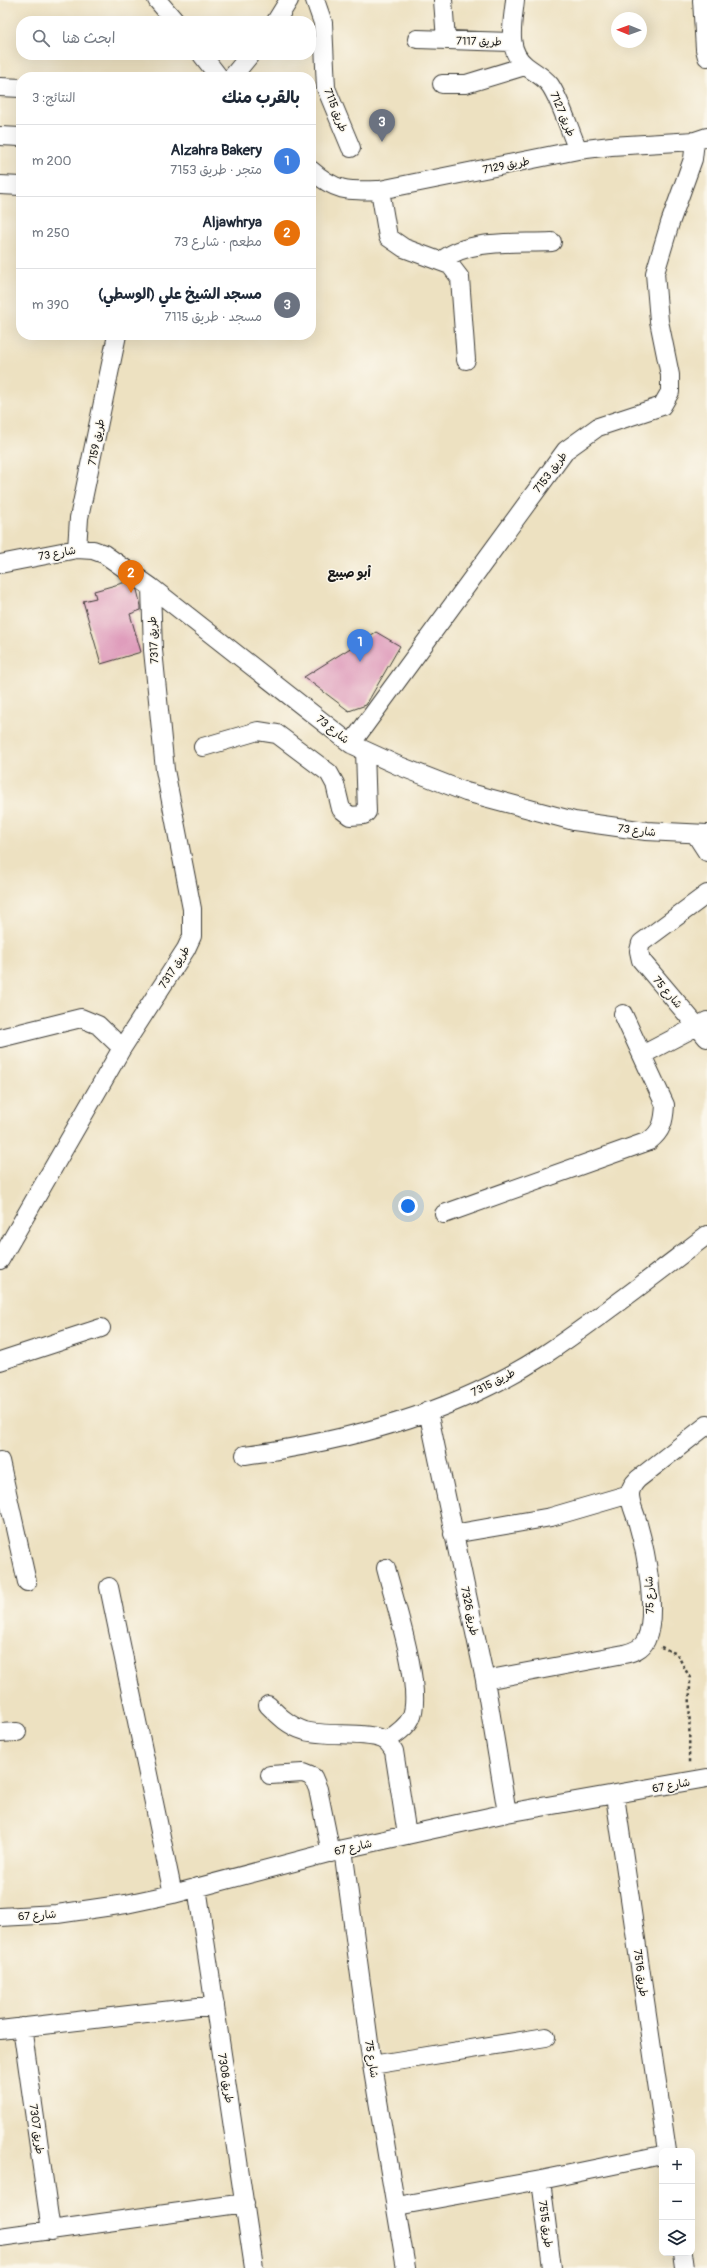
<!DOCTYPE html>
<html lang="ar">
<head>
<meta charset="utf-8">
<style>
  body { margin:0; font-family:Pangolin,"Playpen Sans Arabic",sans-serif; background:#f6f6f7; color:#1f2937; direction:rtl }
  .controls { position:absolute; right:12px; bottom:12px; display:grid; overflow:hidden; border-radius:8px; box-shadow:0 4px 16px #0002 }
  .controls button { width:36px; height:36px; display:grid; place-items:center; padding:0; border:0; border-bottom:1px solid #e0e1e3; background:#fff; color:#1f2937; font:20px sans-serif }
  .compass { position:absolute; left:611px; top:12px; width:36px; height:36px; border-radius:50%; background:#fff; box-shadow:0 4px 16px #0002; rotate:271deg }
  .you { position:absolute; left:408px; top:1206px; width:14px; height:14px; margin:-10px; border:3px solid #fff; border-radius:50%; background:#1a73e8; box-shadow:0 0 0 6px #1a73e833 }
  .badge { display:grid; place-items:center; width:26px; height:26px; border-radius:50%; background:#1a73e8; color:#fff; font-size:13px; font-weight:700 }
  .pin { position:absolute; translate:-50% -33px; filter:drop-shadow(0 1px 2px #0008) }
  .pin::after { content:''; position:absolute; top:21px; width:14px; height:12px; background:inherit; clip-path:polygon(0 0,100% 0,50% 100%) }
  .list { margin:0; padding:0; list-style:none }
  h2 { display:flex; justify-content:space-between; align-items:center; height:52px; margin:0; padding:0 16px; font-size:17px }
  h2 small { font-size:13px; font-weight:400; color:#747a83 }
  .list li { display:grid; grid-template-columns:26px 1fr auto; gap:12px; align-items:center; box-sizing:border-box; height:72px; padding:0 16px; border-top:1px solid #e0e1e3 }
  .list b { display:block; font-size:15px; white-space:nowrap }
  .list p { margin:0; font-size:13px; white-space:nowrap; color:#747a83 }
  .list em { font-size:13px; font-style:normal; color:#747a83 }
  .icon { flex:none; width:22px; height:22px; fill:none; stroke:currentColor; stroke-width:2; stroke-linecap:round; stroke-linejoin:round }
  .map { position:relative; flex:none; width:707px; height:2268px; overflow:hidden; direction:ltr }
  .search { position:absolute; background:#fff; box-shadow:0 4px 16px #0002; left:16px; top:16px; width:300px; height:44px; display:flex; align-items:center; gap:10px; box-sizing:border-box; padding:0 14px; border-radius:16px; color:#747a83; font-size:15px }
  .panel { position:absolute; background:#fff; box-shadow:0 4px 16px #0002; left:16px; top:72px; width:300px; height:268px; border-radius:16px; direction:rtl }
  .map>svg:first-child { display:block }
  .building { fill:#df9dbc }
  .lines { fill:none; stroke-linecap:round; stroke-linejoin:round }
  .minor-casing { stroke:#3b3a35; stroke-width:20 }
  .path { stroke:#3b3a35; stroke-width:2.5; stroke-dasharray:3 3; stroke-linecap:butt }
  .minor { stroke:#fff; stroke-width:18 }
  .labels { text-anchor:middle; stroke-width:3; stroke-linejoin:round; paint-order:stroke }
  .street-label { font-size:11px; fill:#1c1c1c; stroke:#fbf7ec }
  .quarter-label { font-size:13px; font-weight:bold; fill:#1c1c1c; stroke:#fbf7ec }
</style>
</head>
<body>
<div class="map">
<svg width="707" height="2268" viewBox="0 0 707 2268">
  <rect width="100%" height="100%" fill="#fbf7ec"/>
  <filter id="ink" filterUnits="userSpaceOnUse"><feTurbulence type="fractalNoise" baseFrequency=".025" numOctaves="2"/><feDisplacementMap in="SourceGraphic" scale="8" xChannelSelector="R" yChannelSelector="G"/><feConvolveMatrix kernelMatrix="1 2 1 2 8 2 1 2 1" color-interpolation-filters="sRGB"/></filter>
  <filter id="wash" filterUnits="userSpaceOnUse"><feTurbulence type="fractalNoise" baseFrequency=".012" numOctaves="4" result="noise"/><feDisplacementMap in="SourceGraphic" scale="16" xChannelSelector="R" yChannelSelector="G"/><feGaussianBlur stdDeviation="0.9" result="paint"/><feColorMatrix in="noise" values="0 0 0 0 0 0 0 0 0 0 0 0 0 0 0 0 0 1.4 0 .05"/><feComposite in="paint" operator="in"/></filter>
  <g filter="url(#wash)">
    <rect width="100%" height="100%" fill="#ede1c1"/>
    <g id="blocks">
      <!-- building -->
      <path class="building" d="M126,582L137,590L141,606V610L130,614L141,652L101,664L83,601L96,598L94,591Z
        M376,632L400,646L366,705L349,711L304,677Z"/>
    </g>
  </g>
  <g filter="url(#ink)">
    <use href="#blocks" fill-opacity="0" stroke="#3b3a35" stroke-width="1"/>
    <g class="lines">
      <!-- minor casing -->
      <g class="minor-casing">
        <path id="minor" d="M157,0L175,21
          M315,0L323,23L326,88L351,148
          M443,0L446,40
          M515,0C513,22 505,50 526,66C535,73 543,76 550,85C561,101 570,132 578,150
          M702,0L705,49L707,57
          M276,21L289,0
          M417,39L511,42
          M202,55L219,77
          M232,77L250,55
          M442,84H466L525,66
          M0,87L21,88
          M0,136L21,137
          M311,170C336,192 348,191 380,190L578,150L611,146L695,141L707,137
          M0,185L21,186
          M380,190L388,237L404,248L450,265L460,278L466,360
          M441,261C469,238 517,244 552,242
          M77,549L79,518L117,335
          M0,564L77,549L93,550L104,554L151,587L351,744L397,765L466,792L574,821L646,831L707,834
          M351,744L566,450L598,427L662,406L670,392V375L659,321L655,273L670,223L693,159L695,141
          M203,747L258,731L277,734L329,773L335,784L341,809L350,816L364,815L367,812L365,751
          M696,835L707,852
          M707,894L641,943L639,951L641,960L707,1038
          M0,1038L81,1018L98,1025L122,1048
          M642,1055L707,1021
          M444,1214L649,1141C662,1131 664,1122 665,1105L623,1014
          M0,1260L122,1048L186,949L192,936V909L165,770L153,650L151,587
          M0,1361L101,1328
          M428,1411L485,1680L507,1813
          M245,1455C349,1441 455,1413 544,1355C600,1318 653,1276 707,1235
          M0,1461L27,1582
          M453,1534L551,1517L630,1494
          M386,1568C394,1600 424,1690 411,1718C406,1728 395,1735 386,1741
          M109,1587L173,1894
          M485,1680L624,1654C633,1652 642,1649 646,1640C658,1613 646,1552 638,1524C636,1515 630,1504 630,1495C630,1488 633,1484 638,1479L707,1425
          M268,1705C279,1716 289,1726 305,1731C326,1737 373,1731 386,1741C389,1743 392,1748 394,1751L407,1835
          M0,1733L17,1732
          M270,1775L303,1773L313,1777L318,1789L331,1853
          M615,1796L667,2151
          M343,1849L372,2065L406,2268
          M197,1887L254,2268
          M0,1917L57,1914L126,1904L173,1894L343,1849L507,1813L707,1778
          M22,2027L51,2231
          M0,2030L215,2005
          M372,2065L546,2037
          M541,2180L552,2268
          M397,2206L541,2180L662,2155
          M0,2237L245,2203
          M683,2253L685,2268"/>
      </g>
      <!-- path -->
      <path class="path" d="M661,1647L677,1654L690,1678L689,1764"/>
      <!-- minor -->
      <use href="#minor" class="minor"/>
    </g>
  </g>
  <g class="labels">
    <!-- street labels -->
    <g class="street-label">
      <text transform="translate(479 41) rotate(1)" y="4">طريق 7117</text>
      <text transform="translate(336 110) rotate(69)" y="4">طريق 7115</text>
      <text transform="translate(563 114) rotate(67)" y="4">طريق 7127</text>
      <text transform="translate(506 165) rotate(-11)" y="4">طريق 7129</text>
      <text transform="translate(96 442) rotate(-79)" y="4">طريق 7159</text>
      <text transform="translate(550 472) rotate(-53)" y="4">طريق 7153</text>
      <text transform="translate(57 553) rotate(-10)" y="4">شارع 73</text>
      <text transform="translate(153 640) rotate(-93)" y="4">طريق 7317</text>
      <text transform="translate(333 729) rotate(38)" y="4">شارع 73</text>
      <text transform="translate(637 830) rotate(7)" y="4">شارع 73</text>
      <text transform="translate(174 967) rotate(-58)" y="4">طريق 7317</text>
      <text transform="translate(668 992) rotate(49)" y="4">شارع 75</text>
      <text transform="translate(493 1382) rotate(-27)" y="4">طريق 7315</text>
      <text transform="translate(649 1595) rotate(-92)" y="4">شارع 75</text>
      <text transform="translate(470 1611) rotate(78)" y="4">طريق 7326</text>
      <text transform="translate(671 1785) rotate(-11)" y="4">شارع 67</text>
      <text transform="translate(353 1847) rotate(-13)" y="4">شارع 67</text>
      <text transform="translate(37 1915) rotate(-4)" y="4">شارع 67</text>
      <text transform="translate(641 1973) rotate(82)" y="4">طريق 7516</text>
      <text transform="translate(372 2059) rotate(81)" y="4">شارع 75</text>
      <text transform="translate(226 2078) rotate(81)" y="4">طريق 7308</text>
      <text transform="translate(37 2129) rotate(82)" y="4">طريق 7307</text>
      <text transform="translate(546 2224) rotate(82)" y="4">طريق 7515</text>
    </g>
    <!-- quarter labels -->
    <g class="quarter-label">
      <text x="349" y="577">أبو صيبع</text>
    </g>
  </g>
</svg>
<div class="controls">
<button>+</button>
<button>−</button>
<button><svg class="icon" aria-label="layers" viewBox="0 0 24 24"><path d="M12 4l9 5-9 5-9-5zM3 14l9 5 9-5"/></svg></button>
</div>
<svg class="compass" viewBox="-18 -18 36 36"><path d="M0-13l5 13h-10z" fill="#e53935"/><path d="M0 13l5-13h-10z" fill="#747a83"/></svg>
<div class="you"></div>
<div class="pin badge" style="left:360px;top:662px;background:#3f7fe0">1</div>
<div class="pin badge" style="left:131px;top:593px;background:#e8710a">2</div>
<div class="pin badge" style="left:382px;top:142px;background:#6b7280">3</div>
<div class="search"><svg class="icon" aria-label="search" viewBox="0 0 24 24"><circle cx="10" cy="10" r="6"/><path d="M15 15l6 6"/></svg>ابحث هنا</div>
<section class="panel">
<h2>بالقرب منك<small>النتائج: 3</small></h2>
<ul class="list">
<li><span class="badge" style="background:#3f7fe0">1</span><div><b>Alzahra Bakery</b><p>متجر · طريق 7153</p></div><em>200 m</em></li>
<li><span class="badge" style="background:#e8710a">2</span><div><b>Aljawhrya</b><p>مطعم · شارع 73</p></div><em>250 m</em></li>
<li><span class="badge" style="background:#6b7280">3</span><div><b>مسجد الشيخ علي (الوسطي)</b><p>مسجد · طريق 7115</p></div><em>390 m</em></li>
</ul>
</section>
</div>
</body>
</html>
